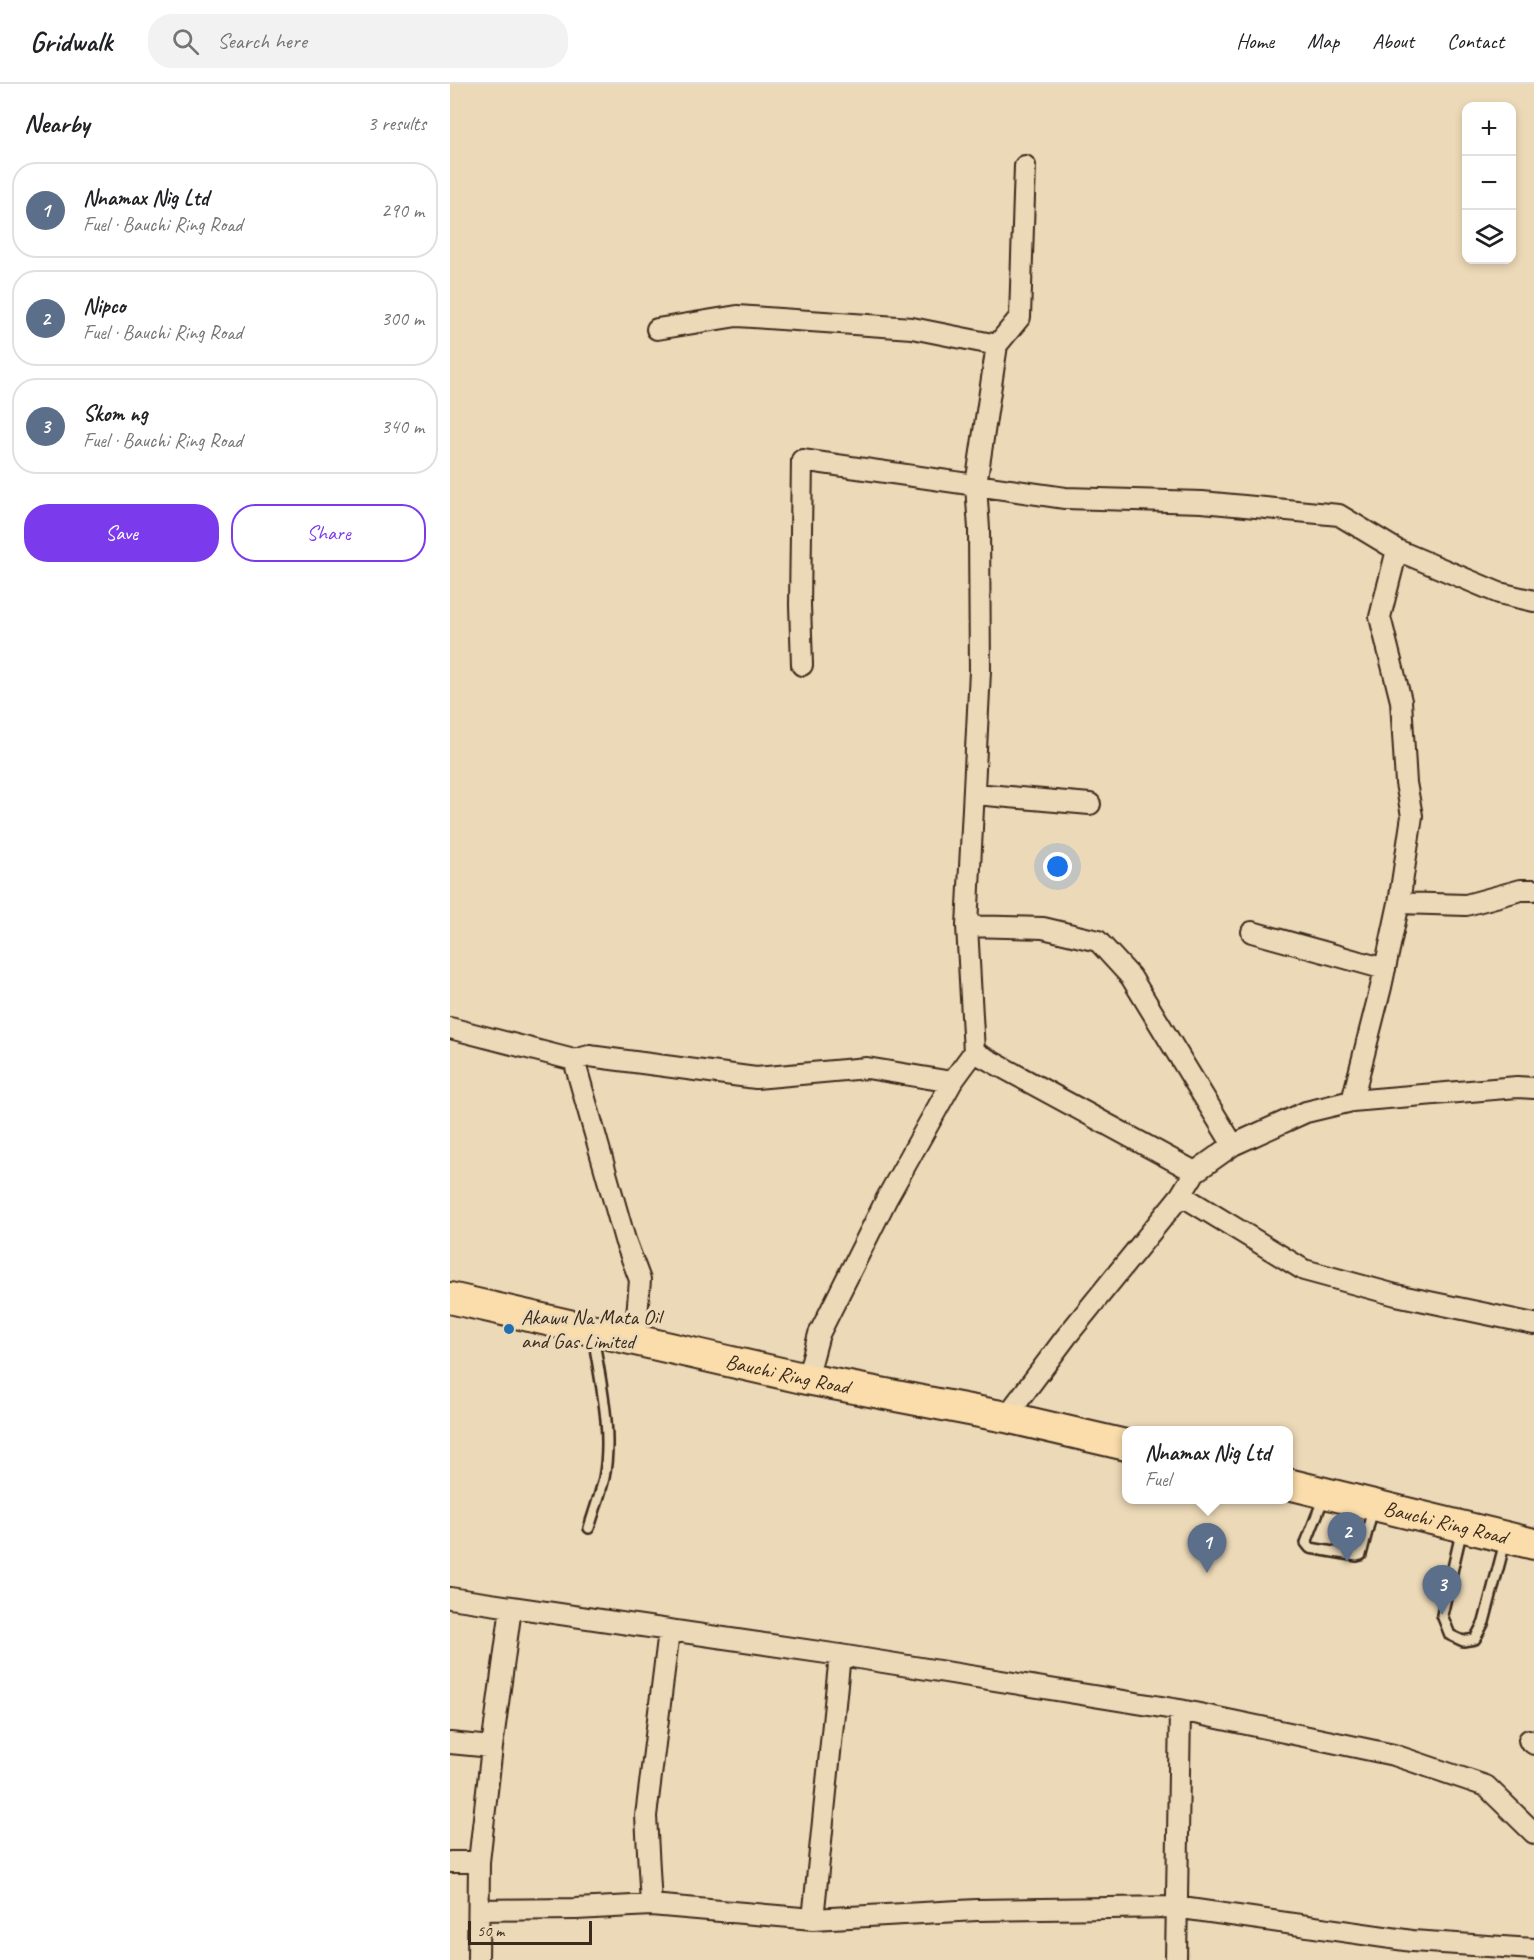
<!DOCTYPE html>
<html lang="en">
<head>
<meta charset="utf-8">
<style>
  body { margin:0; font-family:Caveat,sans-serif; background:#f2f2f2; color:#202124 }
  .controls { position:absolute; right:18px; top:18px; display:grid; overflow:hidden; border-radius:12px; box-shadow:0 3px 9px #0003 }
  .controls button { width:54px; height:54px; display:grid; place-items:center; padding:0; border:0; border-bottom:2px solid #e0e0e0; background:#fff; color:#202124; font:30px sans-serif }
  .scale { position:absolute; left:18px; bottom:15px; width:124px; box-sizing:border-box; padding-left:6px; border:3px solid #3b2a1e; border-top:0; font-size:16px; line-height:21px; white-space:nowrap; color:#3b2a1e; -webkit-text-stroke:4px #ecd9b7; paint-order:stroke }
  .you { position:absolute; left:608px; top:783px; width:21px; height:21px; margin:-15px; border:4px solid #fff; border-radius:50%; background:#1a73e8; box-shadow:0 0 0 9px #1a73e833 }
  .badge { display:grid; place-items:center; width:39px; height:39px; border-radius:50%; background:#7c3aed; color:#fff; font-size:20px; font-weight:700 }
  .pin { position:absolute; translate:-50% -50px; filter:drop-shadow(0 2px 3px #0008) }
  .pin::after { content:''; position:absolute; top:32px; width:21px; height:18px; background:inherit; clip-path:polygon(0 0,100% 0,50% 100%) }
  .popup { position:absolute; left:672px; top:1342px; width:171px; height:78px; box-sizing:border-box; display:grid; place-content:center; border-radius:12px; background:#fff; filter:drop-shadow(0 2px 4px #0005); font-size:20px; white-space:nowrap; color:#757577 }
  .popup b { font-size:22px; color:#202124 }
  .popup::after { content:''; position:absolute; left:50%; top:100%; margin-left:-12px; border:12px solid transparent; border-top-color:#fff }
  .list { margin:0; padding:0; list-style:none }
  h2 { display:flex; justify-content:space-between; align-items:center; height:78px; margin:0; padding:0 24px; font-size:26px }
  h2 small { font-size:20px; font-weight:400; color:#757577 }
  .list li { display:grid; grid-template-columns:39px 1fr auto; gap:18px; align-items:center; box-sizing:border-box; height:96px; margin:0 12px 12px; padding:0 12px; border:2px solid #e0e0e0; border-radius:24px }
  .list b { display:block; font-size:22px; white-space:nowrap }
  .list p { margin:0; font-size:20px; white-space:nowrap; color:#757577 }
  .list em { font-size:20px; font-style:normal; color:#757577 }
  .actions { display:flex; gap:12px; padding:18px 24px }
  .actions a { flex:1; padding:14px 0; border:2px solid #7c3aed; border-radius:24px; text-align:center; font-size:21px; color:#7c3aed }
  .actions .main { background:#7c3aed; color:#fff }
  .icon { flex:none; width:33px; height:33px; fill:none; stroke:currentColor; stroke-width:2; stroke-linecap:round; stroke-linejoin:round }
  .map { position:relative; flex:none; width:1084px; height:1876px; overflow:hidden }
  header { display:flex; align-items:center; gap:36px; box-sizing:border-box; height:84px; padding:0 30px; background:#fff; border-bottom:2px solid #e0e0e0 }
  header strong { font-size:28px }
  nav { display:flex; gap:33px; margin-inline-start:auto; font-size:21px }
  .search { width:420px; height:54px; background:#f2f2f2; display:flex; align-items:center; gap:15px; box-sizing:border-box; padding:0 21px; border-radius:24px; color:#757577; font-size:22px }
  main { display:flex }
  aside { flex:1; background:#fff }
  .map>svg:first-child { display:block }
  .lines { fill:none; stroke-linecap:round; stroke-linejoin:round }
  .lane-casing { stroke:#3b2a1e; stroke-width:14 }
  .street-casing { stroke:#3b2a1e; stroke-width:24 }
  .primary-casing { stroke:#3b2a1e; stroke-width:34 }
  .lane { stroke:#ecd9b7; stroke-width:9 }
  .street { stroke:#ecd9b7; stroke-width:20 }
  .primary { stroke:#fbddab; stroke-width:30 }
  .poi-dot { fill:#1f6fb2; stroke:#ecd9b7; stroke-width:2 }
  .labels { text-anchor:middle; stroke-width:6; stroke-linejoin:round; paint-order:stroke }
  .poi-label { font-size:21px; fill:#3b2a1e; stroke:#ecd9b7; text-anchor:start }
  .street-label { font-size:21px; fill:#3b2a1e; stroke:#ecd9b7 }
</style>
</head>
<body>
<header>
<strong>Gridwalk</strong>
<div class="search"><svg class="icon" aria-label="search" viewBox="0 0 24 24"><circle cx="10" cy="10" r="6"/><path d="M15 15l6 6"/></svg>Search here</div>
<nav><a>Home</a><a>Map</a><a>About</a><a>Contact</a></nav>
</header>
<main>
<aside>
<h2>Nearby<small>3 results</small></h2>
<ul class="list">
<li><span class="badge" style="background:#5c6f8a">1</span><div><b>Nnamax Nig Ltd</b><p>Fuel · Bauchi Ring Road</p></div><em>290 m</em></li>
<li><span class="badge" style="background:#5c6f8a">2</span><div><b>Nipco</b><p>Fuel · Bauchi Ring Road</p></div><em>300 m</em></li>
<li><span class="badge" style="background:#5c6f8a">3</span><div><b>Skom ng</b><p>Fuel · Bauchi Ring Road</p></div><em>340 m</em></li>
</ul>
<div class="actions"><a class="main">Save</a><a>Share</a></div>
</aside>
<div class="map">
<svg width="1084" height="1876" viewBox="0 0 1084 1876">
  <rect width="100%" height="100%" fill="#ecd9b7"/>
  <filter id="ink" filterUnits="userSpaceOnUse"><feTurbulence type="fractalNoise" baseFrequency=".0167" numOctaves="2"/><feDisplacementMap in="SourceGraphic" scale="12" xChannelSelector="R" yChannelSelector="G"/><feConvolveMatrix kernelMatrix="1 2 1 2 8 2 1 2 1" color-interpolation-filters="sRGB"/></filter>
  <g filter="url(#ink)">
    <g class="lines">
      <!-- lane casing -->
      <g class="lane-casing">
        <path id="lane" d="M874,1413L856,1459L860,1464L907,1472L911,1471L923,1424
          M139,1444C144,1428 150,1411 154,1394C163,1347 150,1297 143,1251
          M1012,1445L992,1531L1000,1551L1013,1557L1025,1555L1034,1538L1055,1458"/>
      </g>
      <!-- street casing -->
      <g class="street-casing">
        <path id="street" d="M207,245L287,232L462,244L547,261
          M352,581L350,521L352,376L615,414L752,418L889,431L947,466L1049,509L1084,517
          M525,710L640,720
          M949,819L1016,821L1071,806H1084
          M517,842L593,844L648,857L681,893L783,1061
          M802,848L935,885
          M0,944L124,976L175,1156L190,1196L185,1256
          M524,968L745,1088
          M124,976L139,972L306,994L417,984L502,998
          M902,1017L1067,1003L1084,1004
          M731,1111L854,1186L946,1211L1084,1240
          M357,1295L369,1250L437,1114L502,998L524,968L517,842L530,587L529,445L526,401L547,261L570,233L575,82
          M556,1333L616,1253L731,1111L745,1088L783,1061L856,1028L902,1017L931,903L949,819L962,732L956,699L951,617L930,533L947,466
          M0,1514L390,1571L730,1626L944,1671L1036,1702L1084,1749
          M1079,1656L1084,1660
          M0,1659L42,1663
          M0,1778H29
          M201,1821L196,1732L219,1547
          M29,1826L126,1825L201,1821L363,1835L527,1826L725,1823L962,1857L1084,1865
          M363,1835L390,1571
          M28,1876L29,1778L42,1663L61,1524
          M726,1876L730,1626"/>
      </g>
      <!-- primary casing -->
      <g class="primary-casing">
        <g id="primary">
          <path id="s1" d="M0,1214L357,1295L556,1333L676,1361"/>
          <path id="s2" d="M838,1400L1084,1460"/>
        </g>
      </g>
      <!-- lane -->
      <use href="#lane" class="lane"/>
      <!-- street -->
      <use href="#street" class="street"/>
      <!-- primary -->
      <use href="#primary" class="primary"/>
    </g>
  </g>
  <!-- markers -->
  <circle class="poi-dot" cx="59" cy="1245" r="6"/>
  <g class="labels">
    <!-- poi labels -->
    <g class="poi-label">
      <text x="71" y="1240">Akawu Na Mata Oil<tspan x="71" dy="24">and Gas Limited</tspan></text>
    </g>
    <!-- street labels -->
    <g class="street-label">
      <text dy="7" stroke="none"><textPath href="#s1" startOffset="346">Bauchi Ring Road</textPath></text>
      <text dy="7" stroke="none"><textPath href="#s2" startOffset="162">Bauchi Ring Road</textPath></text>
    </g>
  </g>
</svg>
<div class="controls">
<button>+</button>
<button>−</button>
<button><svg class="icon" aria-label="layers" viewBox="0 0 24 24"><path d="M12 4l9 5-9 5-9-5zM3 14l9 5 9-5"/></svg></button>
</div>
<div class="scale">50 m</div>
<div class="you"></div>
<div class="pin badge" style="left:757px;top:1489px;background:#5c6f8a">1</div>
<div class="popup"><b>Nnamax Nig Ltd</b>Fuel</div>
<div class="pin badge" style="left:897px;top:1478px;background:#5c6f8a">2</div>
<div class="pin badge" style="left:992px;top:1531px;background:#5c6f8a">3</div>
</div>
</main>
</body>
</html>
